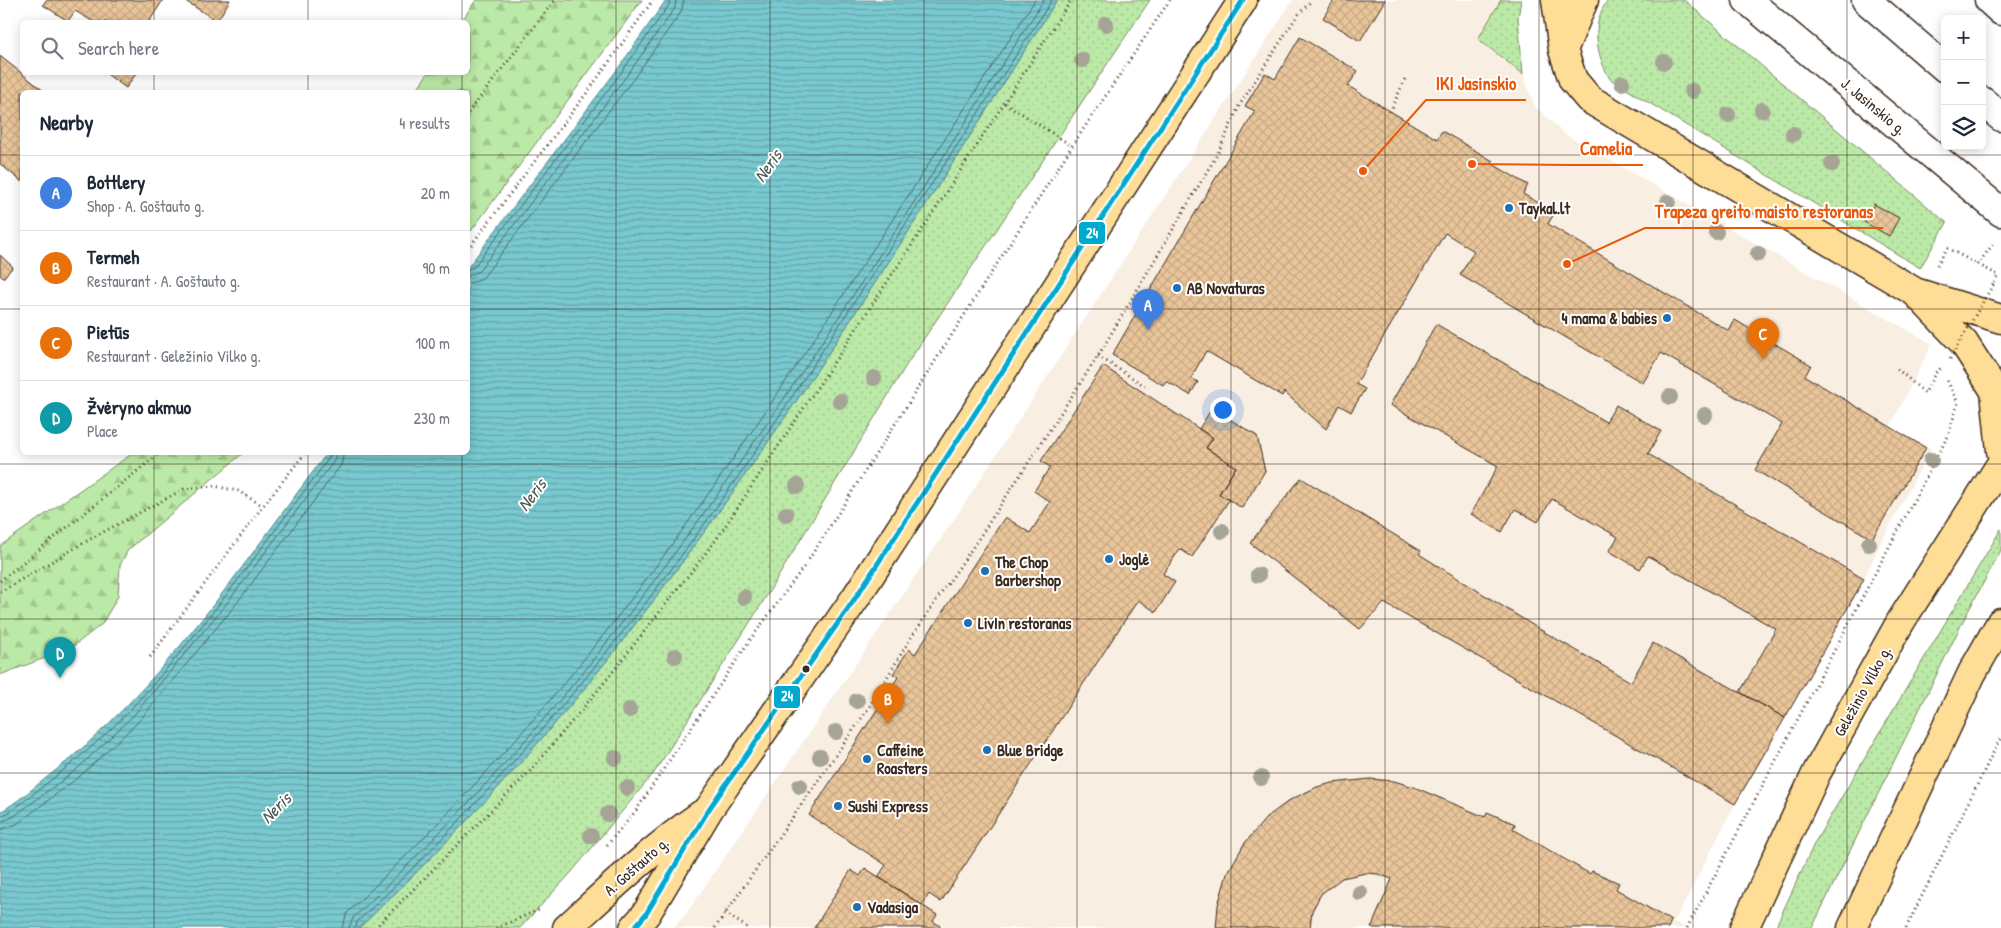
<!DOCTYPE html>
<html lang="en">
<head>
<meta charset="utf-8">
<style>
  body { margin:0; font-family:"Patrick Hand",sans-serif; background:#f2f2f3; color:#1f2937 }
  .controls { position:absolute; right:15px; top:15px; display:grid; overflow:hidden; border-radius:8px; box-shadow:0 2px 12px #0003 }
  .controls button { width:45px; height:45px; display:grid; place-items:center; padding:0; border:0; border-bottom:1px solid #e0e1e3; background:#fff; color:#1f2937; font:25px sans-serif }
  .you { position:absolute; left:1222px; top:409px; width:18px; height:18px; margin:-12px; border:4px solid #fff; border-radius:50%; background:#1a73e8; box-shadow:0 0 0 8px #1a73e833 }
  .badge { display:grid; place-items:center; width:32px; height:32px; border-radius:50%; background:#7c3aed; color:#fff; font-size:16px; font-weight:700 }
  .pin { position:absolute; translate:-50% -41px; filter:drop-shadow(0 1px 2px #0008) }
  .pin::after { content:''; position:absolute; top:26px; width:18px; height:15px; background:inherit; clip-path:polygon(0 0,100% 0,50% 100%) }
  .list { margin:0; padding:0; list-style:none }
  h2 { display:flex; justify-content:space-between; align-items:center; height:65px; margin:0; padding:0 20px; font-size:21px }
  h2 small { font-size:16px; font-weight:400; color:#747a83 }
  .list li { display:grid; grid-template-columns:32px 1fr auto; gap:15px; align-items:center; box-sizing:border-box; height:75px; padding:0 20px; border-top:1px solid #e0e1e3 }
  .list b { display:block; font-size:19px; white-space:nowrap }
  .list p { margin:0; font-size:16px; white-space:nowrap; color:#747a83 }
  .list em { font-size:16px; font-style:normal; color:#747a83 }
  .icon { flex:none; width:28px; height:28px; fill:none; stroke:currentColor; stroke-width:2; stroke-linecap:round; stroke-linejoin:round }
  .map { position:relative; flex:none; width:2001px; height:928px; overflow:hidden }
  .search { position:absolute; background:#fff; box-shadow:0 2px 12px #0003; left:20px; top:20px; width:450px; height:55px; display:flex; align-items:center; gap:12px; box-sizing:border-box; padding:0 18px; border-radius:8px; color:#747a83; font-size:19px }
  .panel { position:absolute; background:#fff; box-shadow:0 2px 12px #0003; left:20px; top:90px; width:450px; height:365px; border-radius:8px }
  .map>svg:first-child { display:block }
  .built { fill:#f8eee1 }
  .grass { fill:url(#grass-dots); stroke:#7b8a62 }
  .forest { fill:url(#forest-firs); stroke:#7b8a62 }
  .water { fill:url(#water-rules); stroke:#608989 }
  .lines { fill:none; stroke-linecap:round; stroke-linejoin:round }
  .shore { stroke:#536a65; stroke-width:1 }
  .building { fill:url(#building-cross-hatch); stroke:#3b2a1e }
  .secondary-casing { stroke:#3b2a1e; stroke-width:31 }
  .primary-casing { stroke:#3b2a1e; stroke-width:31 }
  .highway-casing { stroke:#3b2a1e; stroke-width:31 }
  .path { stroke:#3b2a1e; stroke-width:3; stroke-dasharray:1 4; stroke-linecap:butt }
  .secondary { stroke:#fff; stroke-width:28 }
  .primary { stroke:#fedd96; stroke-width:28 }
  .highway { stroke:#fedd96; stroke-width:28 }
  .path-bridge { stroke:#3b2a1e; stroke-width:3; stroke-dasharray:1 4; stroke-linecap:butt }
  .bus-1-casing { stroke:#fff; stroke-width:9 }
  .bus-1 { stroke:#00a9ce; stroke-width:5 }
  .tree { fill:#a5a496 }
  .grid { fill:none; stroke:#3b2a1e; stroke-width:1; stroke-opacity:0.55 }
  .poi-dot { fill:#1f6fb2; stroke:#fff; stroke-width:2 }
  .bus-dot { fill:#3b2a1e; stroke:#fff; stroke-width:2 }
  .labels { text-anchor:middle; stroke-width:4; stroke-linejoin:round; paint-order:stroke }
  .street-label { font-size:16px; fill:#3b2a1e; stroke:#fff }
  .poi-label { font-size:16px; font-weight:bold; fill:#3b2a1e; stroke:#fff; text-anchor:start }
  .water-label { font-size:18px; font-style:italic; fill:#4d5a53; stroke:#fff }
  .leader { fill:none; stroke:#e8590c; stroke-width:2 }
  .callout-dot { fill:#e8590c; stroke:#fff; stroke-width:2 }
  .callout-label { font-size:18px; text-anchor:middle; font-weight:bold; fill:#e8590c; stroke:#fff; stroke-width:4; stroke-linejoin:round; paint-order:stroke }
  .line-badge { stroke:#fff; stroke-width:2 }
  .badge-label { font-size:14px; text-anchor:middle; font-weight:bold; fill:#fff }
</style>
</head>
<body>
<div class="map">
<svg width="2001" height="928" viewBox="0 0 2001 928">
  <defs>
    <pattern id="grass-dots" width="8" height="8" patternUnits="userSpaceOnUse" patternTransform="scale(1.25)"><rect width="8" height="8" fill="#bbe9a7"/><path d="M2 2h.1M6 6h.1" fill="none" stroke="#a2c88f" stroke-width="1.8" stroke-linecap="round"/></pattern>
    <pattern id="forest-firs" width="22" height="20" patternUnits="userSpaceOnUse" patternTransform="scale(1.25)"><rect width="22" height="20" fill="#bbe9a7"/><path d="M5 1l3.5 6h-7zM16 11l3.5 6h-7z" fill="#a2c88f"/></pattern>
    <pattern id="water-rules" width="6" height="5" patternUnits="userSpaceOnUse" patternTransform="scale(1.25)"><rect width="6" height="5" fill="#78c9d0"/><path d="M0 2.5h6" fill="none" stroke="#64a3a8"/></pattern>
    <pattern id="building-cross-hatch" width="8" height="8" patternUnits="userSpaceOnUse" patternTransform="scale(1.25)"><rect width="8" height="8" fill="#e9c59a"/><path d="M0 0l8 8M0 8l8-8" fill="none" stroke="#c9a984"/></pattern>
  </defs>
  <rect width="100%" height="100%" fill="#fff"/>
  <filter id="ink" filterUnits="userSpaceOnUse"><feTurbulence type="fractalNoise" baseFrequency=".02" numOctaves="2"/><feDisplacementMap in="SourceGraphic" scale="10" xChannelSelector="R" yChannelSelector="G"/><feConvolveMatrix kernelMatrix="1 2 1 2 8 2 1 2 1" color-interpolation-filters="sRGB"/></filter>
  <g filter="url(#ink)">
    <!-- built -->
    <path class="built" d="M1293,0H1501L1478,39L1523,74L1535,107L1566,135L1932,344L1890,427L1931,449L1880,544L1864,579L1735,804L1676,919L1672,921L1686,928H673L686,914L706,885L959,512Z"/>
    <!-- grass -->
    <path class="grass" d="M1057,0H1150L907,364L761,605L654,773L570,874L520,928H359C452,840 541,745 620,644C780,439 917,218 1057,0Z
      M1501,0H1521L1518,18L1523,74L1478,39Z
      M1608,0H1684L1947,223L1920,268L1610,79C1596,55 1590,24 1608,0Z
      M2001,529V550L1964,619L1812,928H1775L1815,842Z"/>
    <!-- forest -->
    <path class="forest" d="M476,0H642L468,235V92H415L428,73L468,72V22H461Z
      M133,453H243L128,550L120,565L118,596L102,624L71,648L0,675V546Z"/>
    <!-- water -->
    <path class="water" d="M666,0H1057C917,218 780,439 620,644C541,745 452,840 359,928H0V812C16,803 31,790 46,778C159,692 242,565 327,453L468,452V267L619,67Z"/>
    <g class="lines">
      <!-- shore -->
      <path class="shore" d="M468,269L474,267L623,70L669,5L670,0
        M468,276L479,271L628,74L675,8L676,0
        M468,283L478,281L485,275L634,78L681,12L684,0
        M0,816L10,812C51,780 93,749 129,711C202,633 265,543 329,458L331,452
        M0,822L13,817L76,770L133,716L227,603L334,461L337,452
        M0,830L17,824L80,776L139,721L233,608L341,465L344,452
        M342,928L347,913C439,826 526,733 605,633C694,520 774,400 853,280C914,187 975,93 1035,0
        M349,928L353,918C445,831 533,737 611,637C769,435 905,215 1044,0
        M356,928L357,922C449,836 534,743 613,644C700,537 776,422 851,307C918,205 985,103 1052,0"/>
    </g>
    <!-- building -->
    <path class="building" d="M46,0H163L149,22H94L75,11L68,21L43,5Z
      M189,0H230L217,21L187,2Z
      M1334,0H1385L1360,41L1323,18Z
      M1300,37L1358,71L1348,86L1437,139L1442,131L1493,161L1491,163L1528,185L1523,194L1555,212L1548,224L1729,331L1735,320L1811,365L1805,376L1926,448L1872,539L1755,470L1782,424L1661,353L1643,383L1460,275L1474,251L1445,233L1356,384L1365,389L1351,412L1339,405L1326,429L1284,392L1282,396L1206,351L1191,378L1198,382L1190,395L1166,381L1163,385L1112,355L1255,111L1245,106L1265,73L1275,79Z
      M0,56L45,92H22V182L0,164Z
      M104,72H137L126,88Z
      M1874,204L1899,218L1889,236L1864,222Z
      M0,255L13,267L3,278L0,275Z
      M1436,324L1606,422L1616,405L1661,431L1648,454L1864,579L1785,718L1740,692L1776,629L1648,556L1640,569L1609,551L1618,537L1552,499L1538,522L1515,509L1502,532L1471,514L1498,466L1390,405Z
      M1103,366L1213,438L1206,448L1236,467L1219,494L1229,500L1192,557L1180,549L1163,574L1175,582L1156,612L1138,600L941,902L929,894L922,905L878,877L886,865L809,815L898,677L893,674L909,649L915,654L1005,517L1030,533L1050,502L1034,491L1050,467L1041,461Z
      M1212,408L1257,436L1265,471L1242,508L1219,494L1236,467L1206,448L1213,438L1199,429Z
      M1301,478L1421,551L1419,554L1539,629L1631,682L1653,643L1785,718L1735,804L1384,603L1360,629L1250,543Z
      M1370,779L1394,781L1414,787L1485,817L1487,812L1515,824L1513,829L1590,874L1592,871L1619,883L1616,889L1671,921L1668,928H1371L1392,879L1378,874L1366,873L1342,878L1321,894L1312,911L1310,928H1216L1218,905L1227,874L1244,844L1267,817L1290,800L1317,787L1332,783Z
      M865,868L937,915L933,921L940,926L939,928H814L851,870L860,876Z"/>
    <g class="lines">
      <!-- secondary casing -->
      <g class="secondary-casing">
        <path id="secondary" d="M1747,0L2001,212
          M1866,0L1945,68
          M1989,0L2001,11
          M1982,101L2001,117"/>
      </g>
      <!-- primary casing -->
      <g class="primary-casing">
        <path id="primary" d="M567,928C611,888 653,848 702,814
          M634,928L646,914L709,809L856,597L1243,0"/>
      </g>
      <!-- highway casing -->
      <g class="highway-casing">
        <path id="highway" d="M1556,0L1563,50L1573,80L1589,99L1915,292L2001,319
          M1563,50L1584,0
          M1918,295L1964,343L1995,391L2001,451
          M1744,928L1817,772L1901,621L2001,464
          M1852,928L1972,673L2001,622"/>
      </g>
      <!-- path -->
      <path class="path" d="M1005,103L1072,146
        M1390,112L1405,79
        M468,113L555,0
        M468,249L589,90L653,0
        M1937,265L1947,248L1998,275L1994,283
        M1977,265L1994,243
        M1098,356L1145,386
        M1897,369L1925,393L1935,373L1941,368
        M0,581L161,452
        M0,592L92,538L184,489L214,486L238,491L263,506
        M150,657L263,506L306,452
        M607,845L635,812L750,640L806,564L1072,146L1170,0
        M725,913L748,928
        M375,928L531,770L604,683L716,540L931,216L1071,0
        M496,928L541,909
        M715,928L868,709L912,636L977,541L1098,356L1218,153L1239,106L1297,16L1312,0
        M1687,928L1948,436L1958,403L1947,380
        M1906,928L2001,737"/>
      <!-- secondary -->
      <use href="#secondary" class="secondary"/>
      <!-- primary -->
      <use href="#primary" class="primary"/>
      <!-- highway -->
      <use href="#highway" class="highway"/>
      <!-- path-bridge -->
      <path class="path-bridge" d="M1950,359L1994,283"/>
      <!-- bus-1 casing -->
      <g class="bus-1-casing">
        <path id="bus-1" d="M634,928L646,914L709,809L856,597L1243,0"/>
      </g>
      <!-- bus-1 -->
      <use href="#bus-1" class="bus-1"/>
    </g>
    <!-- trees -->
    <g class="tree">
      <circle cx="1106" cy="24" r="8"/>
      <circle cx="1082" cy="60" r="8"/>
      <circle cx="1664" cy="62" r="8"/>
      <circle cx="1622" cy="83" r="8"/>
      <circle cx="1692" cy="91" r="8"/>
      <circle cx="1762" cy="110" r="8"/>
      <circle cx="1728" cy="115" r="8"/>
      <circle cx="1793" cy="134" r="8"/>
      <circle cx="1832" cy="164" r="8"/>
      <circle cx="1668" cy="202" r="8"/>
      <circle cx="1716" cy="232" r="8"/>
      <circle cx="1758" cy="254" r="8"/>
      <circle cx="874" cy="378" r="8"/>
      <circle cx="1670" cy="397" r="8"/>
      <circle cx="840" cy="401" r="8"/>
      <circle cx="1705" cy="415" r="8"/>
      <circle cx="1931" cy="460" r="8"/>
      <circle cx="797" cy="486" r="8"/>
      <circle cx="786" cy="514" r="8"/>
      <circle cx="1222" cy="531" r="8"/>
      <circle cx="1869" cy="544" r="8"/>
      <circle cx="1258" cy="575" r="8"/>
      <circle cx="744" cy="597" r="8"/>
      <circle cx="675" cy="656" r="8"/>
      <circle cx="857" cy="701" r="8"/>
      <circle cx="629" cy="710" r="8"/>
      <circle cx="836" cy="732" r="8"/>
      <circle cx="820" cy="757" r="8"/>
      <circle cx="615" cy="758" r="8"/>
      <circle cx="1261" cy="778" r="8"/>
      <circle cx="800" cy="786" r="8"/>
      <circle cx="627" cy="788" r="8"/>
      <circle cx="608" cy="814" r="8"/>
      <circle cx="591" cy="836" r="8"/>
      <circle cx="1360" cy="893" r="8"/>
    </g>
  </g>
  <!-- grid -->
  <path class="grid" d="M154,0V22M308,0V22M462,0V22M616,0V928M770,0V928M924,0V928M1077,0V928M1231,0V928M1385,0V928M1539,0V928M1693,0V928M1847,0V928M154,72V92M308,72V92M462,72V92M0,155H22M468,155H2001M0,309H22M468,309H2001M154,452V928M308,452V928M462,452V928M0,464H2001M0,619H2001M0,773H2001"/>
  <!-- markers -->
  <g class="poi-dot">
    <circle cx="1509" cy="208" r="5"/>
    <circle cx="1177" cy="288" r="5"/>
    <circle cx="1667" cy="318" r="5"/>
    <circle cx="1109" cy="559" r="5"/>
    <circle cx="985" cy="571" r="5"/>
    <circle cx="968" cy="623" r="5"/>
    <circle cx="987" cy="750" r="5"/>
    <circle cx="867" cy="759" r="5"/>
    <circle cx="838" cy="806" r="5"/>
    <circle cx="857" cy="907" r="5"/>
  </g>
  <circle class="bus-dot" cx="806" cy="669" r="4.5"/>
  <g class="labels">
    <!-- street labels -->
    <g class="street-label">
      <text transform="translate(1874 106) rotate(40)" y="6">J. Jasinskio g.</text>
      <text transform="translate(1862 691) rotate(-61)" y="6">Geležinio Vilko g.</text>
      <text transform="translate(636 866) rotate(-41)" y="6">A. Goštauto g.</text>
    </g>
    <!-- poi labels -->
    <g class="poi-label">
      <text x="1519" y="214">Taykal.lt</text>
      <text x="1187" y="294">AB Novaturas</text>
      <text x="1657" y="324" text-anchor="end">4 mama &amp; babies</text>
      <text x="1119" y="565">Joglė</text>
      <text x="995" y="568">The Chop<tspan x="995" dy="18">Barbershop</tspan></text>
      <text x="978" y="629">LivIn restoranas</text>
      <text x="877" y="756">Caffeine<tspan x="877" dy="18">Roasters</tspan></text>
      <text x="997" y="756">Blue Bridge</text>
      <text x="848" y="812">Sushi Express</text>
      <text x="867" y="913">Vadasiga</text>
    </g>
    <!-- water labels -->
    <g class="water-label">
      <text transform="translate(768 166) rotate(-55)" y="6">Neris</text>
      <text transform="translate(532 495) rotate(-53)" y="6">Neris</text>
      <text transform="translate(276 808) rotate(-45)" y="6">Neris</text>
    </g>
  </g>
  <!-- callouts -->
  <path class="leader" d="M1363 171L1426 100H1526M1472 164L1570 165H1643M1567 264L1645 228H1883"/>
  <g class="callout-dot">
    <circle cx="1363" cy="171" r="5"/>
    <circle cx="1472" cy="164" r="5"/>
    <circle cx="1567" cy="264" r="5"/>
  </g>
  <g class="callout-label">
    <text x="1476" y="90">IKI Jasinskio</text>
    <text x="1606" y="155">Camelia</text>
    <text x="1764" y="218">Trapeza greito maisto restoranas</text>
  </g>
  <g class="line-badge">
    <rect x="1078" y="221" width="28" height="24" rx="5" fill="#00a9ce"/>
    <rect x="773" y="685" width="28" height="24" rx="5" fill="#00a9ce"/>
  </g>
  <g class="badge-label">
    <text x="1092" y="238">24</text>
    <text x="787" y="701">24</text>
  </g>
</svg>
<div class="controls">
<button>+</button>
<button>−</button>
<button><svg class="icon" aria-label="layers" viewBox="0 0 24 24"><path d="M12 4l9 5-9 5-9-5zM3 14l9 5 9-5"/></svg></button>
</div>
<div class="you"></div>
<div class="pin badge" style="left:1148px;top:330px;background:#3f7fe0">A</div>
<div class="pin badge" style="left:888px;top:724px;background:#e8710a">B</div>
<div class="pin badge" style="left:1763px;top:359px;background:#e8710a">C</div>
<div class="pin badge" style="left:60px;top:678px;background:#0f9aa8">D</div>
<div class="search"><svg class="icon" aria-label="search" viewBox="0 0 24 24"><circle cx="10" cy="10" r="6"/><path d="M15 15l6 6"/></svg>Search here</div>
<section class="panel">
<h2>Nearby<small>4 results</small></h2>
<ul class="list">
<li><span class="badge" style="background:#3f7fe0">A</span><div><b>Bottlery</b><p>Shop · A. Goštauto g.</p></div><em>20 m</em></li>
<li><span class="badge" style="background:#e8710a">B</span><div><b>Termeh</b><p>Restaurant · A. Goštauto g.</p></div><em>90 m</em></li>
<li><span class="badge" style="background:#e8710a">C</span><div><b>Pietūs</b><p>Restaurant · Geležinio Vilko g.</p></div><em>100 m</em></li>
<li><span class="badge" style="background:#0f9aa8">D</span><div><b>Žvėryno akmuo</b><p>Place</p></div><em>230 m</em></li>
</ul>
</section>
</div>
</body>
</html>
